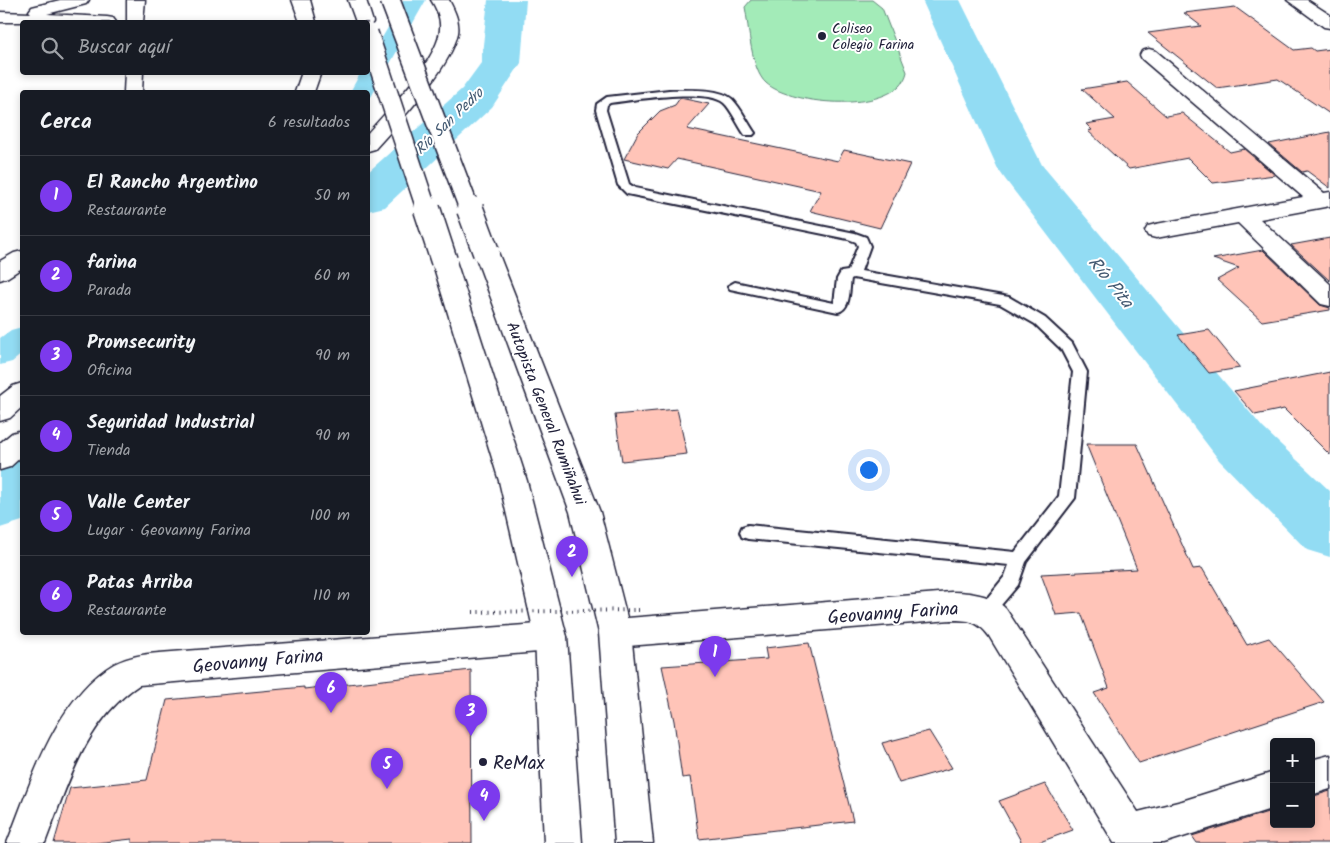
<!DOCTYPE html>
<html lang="es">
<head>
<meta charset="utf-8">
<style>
  body { margin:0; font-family:Kalam,sans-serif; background:#242831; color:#f1f3f6 }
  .controls { position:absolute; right:15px; bottom:15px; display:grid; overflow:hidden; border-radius:5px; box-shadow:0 2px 8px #0003 }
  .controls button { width:45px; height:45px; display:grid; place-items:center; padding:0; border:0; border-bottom:1px solid #363941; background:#171b24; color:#f1f3f6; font:25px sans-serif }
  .you { position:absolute; left:868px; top:469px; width:18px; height:18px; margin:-12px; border:4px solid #fff; border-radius:50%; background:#1a73e8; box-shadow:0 0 0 8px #1a73e833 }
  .badge { display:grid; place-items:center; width:32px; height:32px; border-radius:50%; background:#7c3aed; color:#fff; font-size:16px; font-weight:700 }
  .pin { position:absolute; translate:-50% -41px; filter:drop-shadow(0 1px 2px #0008) }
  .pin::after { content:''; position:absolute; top:26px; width:18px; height:15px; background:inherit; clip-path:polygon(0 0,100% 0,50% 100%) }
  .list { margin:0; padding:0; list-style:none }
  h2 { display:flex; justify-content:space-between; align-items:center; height:65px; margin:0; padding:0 20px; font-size:21px }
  h2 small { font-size:16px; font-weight:400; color:#9ea1a6 }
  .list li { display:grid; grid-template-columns:32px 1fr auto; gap:15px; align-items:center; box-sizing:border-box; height:80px; padding:0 20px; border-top:1px solid #363941 }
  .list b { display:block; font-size:19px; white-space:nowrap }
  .list p { margin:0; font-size:16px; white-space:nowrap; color:#9ea1a6 }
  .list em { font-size:16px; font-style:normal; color:#9ea1a6 }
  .icon { flex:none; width:28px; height:28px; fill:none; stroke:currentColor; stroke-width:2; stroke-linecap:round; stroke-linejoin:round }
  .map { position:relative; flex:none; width:1330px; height:843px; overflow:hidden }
  .search { position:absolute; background:#171b24; box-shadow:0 2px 8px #0003; left:20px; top:20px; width:350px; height:55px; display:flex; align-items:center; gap:12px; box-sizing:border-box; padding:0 18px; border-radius:5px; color:#9ea1a6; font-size:19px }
  .panel { position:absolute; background:#171b24; box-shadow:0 2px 8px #0003; left:20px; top:90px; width:350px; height:545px; border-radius:5px }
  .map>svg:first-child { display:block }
  .green { fill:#a3ebb8; stroke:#62867a }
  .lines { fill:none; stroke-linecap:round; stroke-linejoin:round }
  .canal { fill:#92dcf3; fill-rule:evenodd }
  .river { fill:#92dcf3; fill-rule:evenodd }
  .building { fill:#ffc4b8; stroke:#22223b }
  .lane-casing { stroke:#22223b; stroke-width:4 }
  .street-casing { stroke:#22223b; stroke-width:3 }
  .secondary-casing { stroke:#22223b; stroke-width:3 }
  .highway-casing { stroke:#22223b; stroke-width:3 }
  .lane { fill:#fff; fill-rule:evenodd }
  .street { fill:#fff; fill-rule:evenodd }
  .secondary { fill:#fff; fill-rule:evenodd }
  .highway { fill:#fff; fill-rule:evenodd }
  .highway-bridge-far1-casing { stroke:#22223b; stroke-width:22; stroke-linecap:butt }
  .highway-bridge-casing { stroke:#22223b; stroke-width:29; stroke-linecap:butt }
  .path-bridge { stroke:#22223b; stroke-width:4; stroke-dasharray:1 4.5; stroke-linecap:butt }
  .highway-bridge-far1 { stroke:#fff; stroke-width:19 }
  .highway-bridge { stroke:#fff; stroke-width:26 }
  .poi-dot { fill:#22223b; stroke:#fff; stroke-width:2 }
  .labels { text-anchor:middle; stroke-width:4; stroke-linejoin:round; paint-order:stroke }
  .far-poi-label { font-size:14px; fill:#22223b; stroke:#fff; text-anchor:start }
  .far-water-label { font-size:15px; font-style:italic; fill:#445a72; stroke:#fff }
  .street-label { font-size:16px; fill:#22223b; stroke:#fff }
  .water-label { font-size:18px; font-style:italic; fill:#445a72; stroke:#fff }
  .near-street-label { font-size:19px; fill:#22223b; stroke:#fff }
  .near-poi-label { font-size:19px; fill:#22223b; stroke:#fff; text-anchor:start }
</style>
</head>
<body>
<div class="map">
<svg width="1330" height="843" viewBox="0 0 1330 843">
  <rect width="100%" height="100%" fill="#fff"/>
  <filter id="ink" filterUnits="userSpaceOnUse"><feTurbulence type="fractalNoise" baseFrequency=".02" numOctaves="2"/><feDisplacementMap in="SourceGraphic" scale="10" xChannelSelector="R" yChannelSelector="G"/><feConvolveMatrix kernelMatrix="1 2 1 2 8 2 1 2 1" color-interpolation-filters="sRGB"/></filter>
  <g filter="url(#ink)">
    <!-- green -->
    <path class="green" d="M751,0H872L882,8L907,72C898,115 791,106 766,83C751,70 749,27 745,7Z"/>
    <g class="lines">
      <!-- canal -->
      <path class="canal" d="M404,0H426L371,97L368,98V92H350L361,72H368V62Z
        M22,327V354L12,362L0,365V338L11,330Z"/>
      <!-- river -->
      <path class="river" d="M488,0H526L521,63L498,98L492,107L385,207L368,211V172L462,89L481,63Z
        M922,0H960L1042,165L1263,428L1330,491V557L1307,550L1219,460L1005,179L998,169Z
        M22,459V521L0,528V466Z"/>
    </g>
    <!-- building -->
    <path class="building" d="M1235,7L1294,50L1311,48L1315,51L1330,49V114L1278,79L1217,88L1148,33L1201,26L1184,13Z
      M1127,82L1166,116L1182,113L1230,152L1244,149L1275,175L1213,183L1188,158L1129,169L1088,131L1092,130L1086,124L1115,119L1082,89Z
      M680,98L709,104L687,129L838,161L844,150L910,164L880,228L810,211L821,191L677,159L668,169L624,159L638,133L660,111L675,105Z
      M1330,132V188L1307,171L1302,172L1269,144Z
      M1330,238V281L1291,245Z
      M1263,250L1320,305L1330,308V310L1262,321L1217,280L1239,268L1213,259Z
      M1209,330L1240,368L1209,373L1178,335Z
      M1330,372V455L1284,409L1255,415L1234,391Z
      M677,409L687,454L622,461L615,415Z
      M1086,444H1137L1193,569L1202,568L1247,645L1269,638L1324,702L1139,763L1094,693L1109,688L1081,613L1056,615L1041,574L1137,569Z
      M809,643L853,821L699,839L690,777L682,778L674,721L662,666L767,659L765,648Z
      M471,670L472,843H132V839L95,843H54L70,788L147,780L167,700L304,687V689Z
      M929,731L952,768L899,783L882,743Z
      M1045,784L1073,830L1037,843H1022L999,801Z
      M1330,791V843H1197L1192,836L1274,810V824H1311V797Z"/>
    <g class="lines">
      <!-- lane casing -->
      <g class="lane-casing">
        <path id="lane" d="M669,90C686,90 720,88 732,99C741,108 748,123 755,133L753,135H745C739,127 731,109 724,103C706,88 634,100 610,103L607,105L606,110L629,184L635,188L855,233L866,237L870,246L861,271L1009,297L1045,318L1072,343L1087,372L1075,498L1026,562L1018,585L991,617L985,620L979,617L976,612L1005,576L1009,565L748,539L742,537L740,532L742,527L748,525L1015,552L1059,496L1073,372L1061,349L1035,324L1000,304L853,278L851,279C849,290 851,309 838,312L730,289L728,286L735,282L834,303L837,279L841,272L848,271L858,246L856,242L848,239L627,194L618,185L596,110L597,104L607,97Z"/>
      </g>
      <!-- street casing -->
      <g class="street-casing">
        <path id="street" d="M60,0H89L86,4L47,14L107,17L113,18L116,22H0V12L31,13L29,11L32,7Z
          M127,0H145L143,22H127Z
          M1287,0H1307L1330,15V28L1324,27Z
          M1149,49L1156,51L1324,193L1330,192V206L1260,219L1330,284V306L1321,304L1238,223L1156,238L1148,236L1145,231L1148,226L1156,224L1303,197L1142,59L1140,55L1142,51Z
          M125,72H143L142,92H124Z
          M22,251V268L8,277L0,280V261L14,253Z
          M951,592C970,592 993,595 1006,609L1138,812L1182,801L1274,772V808L1164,843H1114L989,636C978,621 969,620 951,620L615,647L603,643L599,633L603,623L615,619Z
          M551,623L563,627L567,637L563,647L551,651L139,685C85,721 67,786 45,843H7C31,783 55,699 114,664C128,657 144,654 159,653Z
          M1330,755V789L1311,795V760Z"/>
      </g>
      <!-- secondary casing -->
      <g class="secondary-casing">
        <path id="secondary" d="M292,0H310L316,22H300Z
          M431,0H449C454,10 460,21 458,33C450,69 400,121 375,149L368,151V133C387,111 439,59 440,29C441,19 437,9 431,0Z
          M302,72H321L314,92H295Z
          M22,383V407L10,418L0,421V396L13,386Z
          M22,430V456L10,467L0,470V443L12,433Z"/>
      </g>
      <!-- highway casing -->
      <g class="highway-casing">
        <path id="highway" d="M348,0H366L373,22L370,26H368V22H356Z
          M486,245L494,247L498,252L600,512L631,633L653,843H615L599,633L570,512L474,252L478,247Z
          M444,254L452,256L456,261L527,481L567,637L582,843H544L535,637L499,481L432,261L436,256Z"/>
      </g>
      <!-- lane -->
      <use href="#lane" class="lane"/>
      <!-- street -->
      <use href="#street" class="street"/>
      <!-- secondary -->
      <use href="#secondary" class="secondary"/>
      <!-- highway -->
      <use href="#highway" class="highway"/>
      <!-- highway-bridge-far1 casing -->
      <g class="highway-bridge-far1-casing">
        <path id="highway-bridge-far1" d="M390,0L470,211
          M368,33L427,211"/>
      </g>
      <!-- highway-bridge casing -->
      <g class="highway-bridge-casing">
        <path id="highway-bridge" d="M427,209L444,261
          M470,209L486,252"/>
      </g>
      <!-- path-bridge -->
      <path class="path-bridge" d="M473,612L643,610"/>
      <!-- highway-bridge-far1 -->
      <use href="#highway-bridge-far1" class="highway-bridge-far1"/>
      <!-- highway-bridge -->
      <use href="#highway-bridge" class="highway-bridge"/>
    </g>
  </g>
  <!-- markers -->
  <g class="poi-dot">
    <circle cx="822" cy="36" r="5"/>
    <circle cx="483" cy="762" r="5"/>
  </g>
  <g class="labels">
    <!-- far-poi labels -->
    <g class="far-poi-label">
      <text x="832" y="33">Coliseo<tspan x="832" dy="16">Colegio Farina</tspan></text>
    </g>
    <!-- far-water labels -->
    <g class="far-water-label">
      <text transform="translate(449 121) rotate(-44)" y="5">Río San Pedro</text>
    </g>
    <!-- street labels -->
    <g class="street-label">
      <text transform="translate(547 413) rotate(69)" y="6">Autopista General Rumiñahui</text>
    </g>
    <!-- water labels -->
    <g class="water-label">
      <text transform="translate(1111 282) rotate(51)" y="6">Río Pita</text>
    </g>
    <!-- near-street labels -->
    <g class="near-street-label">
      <text transform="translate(893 612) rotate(-4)" y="7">Geovanny Farina</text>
      <text transform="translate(258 660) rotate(-5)" y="7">Geovanny Farina</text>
    </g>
    <!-- near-poi labels -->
    <g class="near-poi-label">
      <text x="493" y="769">ReMax</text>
    </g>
  </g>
</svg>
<div class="controls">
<button>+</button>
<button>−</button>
</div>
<div class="you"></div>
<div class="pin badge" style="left:715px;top:677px">1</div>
<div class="pin badge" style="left:572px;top:577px">2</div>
<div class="pin badge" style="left:471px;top:736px">3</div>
<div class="pin badge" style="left:484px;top:821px">4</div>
<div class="pin badge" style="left:387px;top:789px">5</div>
<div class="pin badge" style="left:331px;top:713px">6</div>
<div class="search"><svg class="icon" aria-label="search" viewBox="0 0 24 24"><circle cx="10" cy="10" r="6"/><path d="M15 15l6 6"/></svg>Buscar aquí</div>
<section class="panel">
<h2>Cerca<small>6 resultados</small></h2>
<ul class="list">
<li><span class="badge">1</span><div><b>El Rancho Argentino</b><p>Restaurante</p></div><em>50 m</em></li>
<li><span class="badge">2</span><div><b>farina</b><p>Parada</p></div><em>60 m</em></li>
<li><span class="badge">3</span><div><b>Promsecurity</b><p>Oficina</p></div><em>90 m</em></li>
<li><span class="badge">4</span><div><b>Seguridad Industrial</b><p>Tienda</p></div><em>90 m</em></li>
<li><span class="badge">5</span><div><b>Valle Center</b><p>Lugar · Geovanny Farina</p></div><em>100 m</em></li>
<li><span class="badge">6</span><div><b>Patas Arriba</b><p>Restaurante</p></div><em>110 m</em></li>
</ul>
</section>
</div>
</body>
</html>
